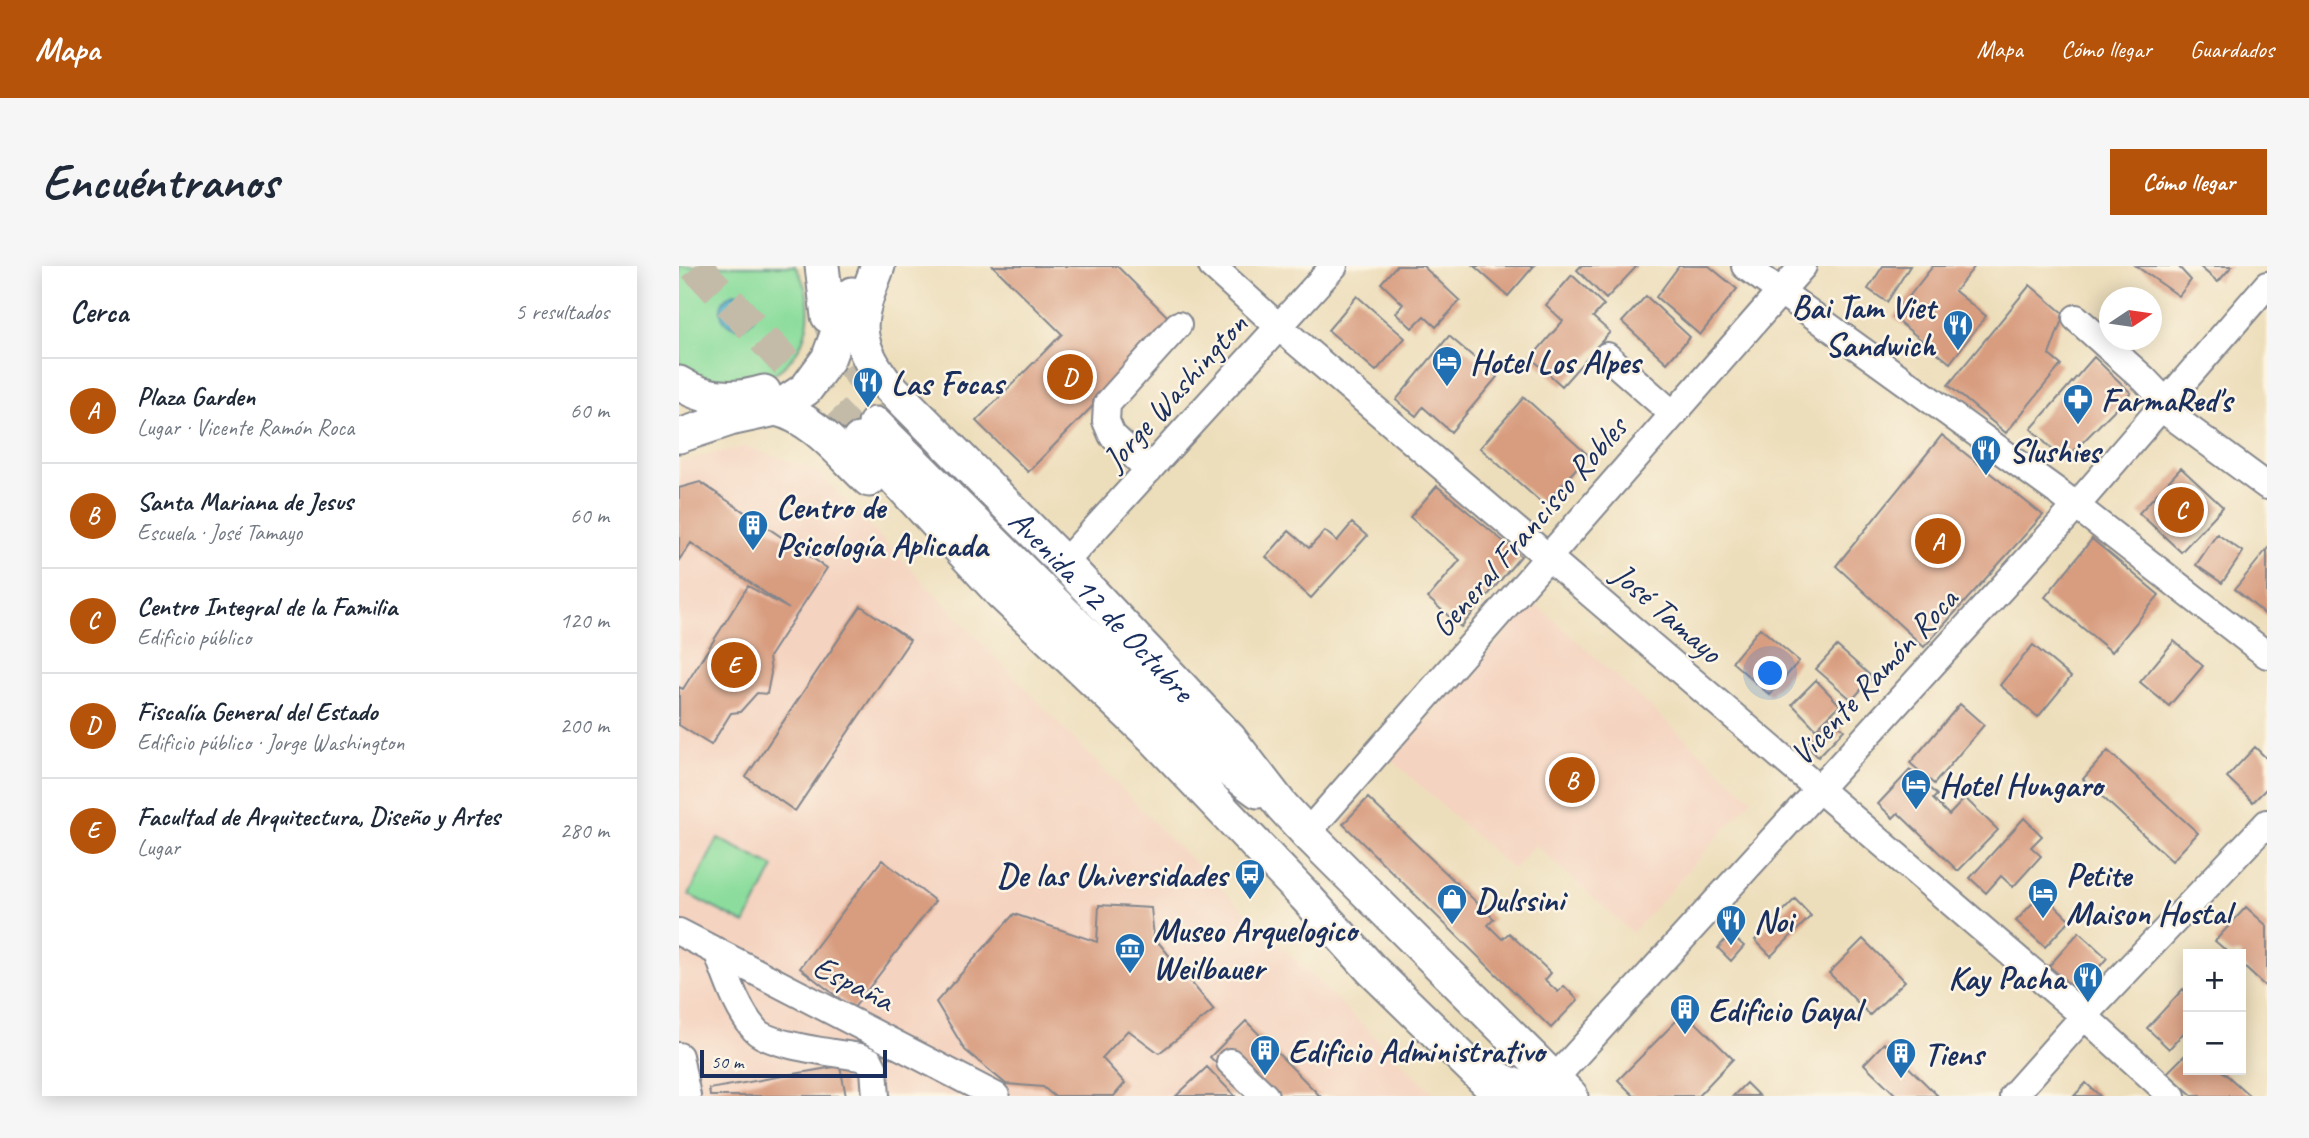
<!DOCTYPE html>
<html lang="es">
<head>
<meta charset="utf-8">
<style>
  body { margin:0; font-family:Caveat,sans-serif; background:#f6f6f7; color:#1f2937 }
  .controls { position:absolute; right:21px; bottom:21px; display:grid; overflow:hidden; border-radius:0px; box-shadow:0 4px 18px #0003 }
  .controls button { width:63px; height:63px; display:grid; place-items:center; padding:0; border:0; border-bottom:2px solid #e0e1e3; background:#fff; color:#1f2937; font:35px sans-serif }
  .compass { position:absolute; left:1420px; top:21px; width:63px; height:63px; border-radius:50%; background:#fff; box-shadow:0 4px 18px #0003; rotate:77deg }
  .scale { position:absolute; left:21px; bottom:18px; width:187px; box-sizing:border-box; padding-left:7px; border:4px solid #1b2f5e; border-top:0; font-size:19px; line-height:24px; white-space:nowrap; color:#1b2f5e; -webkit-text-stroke:5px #fcf5e5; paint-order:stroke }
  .you { position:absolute; left:1092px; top:408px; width:24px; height:24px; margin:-18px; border:5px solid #fff; border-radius:50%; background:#1a73e8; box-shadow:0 0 0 10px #1a73e833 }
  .badge { display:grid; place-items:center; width:46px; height:46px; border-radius:50%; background:#b45309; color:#fff; font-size:23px; font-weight:700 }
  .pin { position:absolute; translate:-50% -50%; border:4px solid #fff; box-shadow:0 2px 7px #0006 }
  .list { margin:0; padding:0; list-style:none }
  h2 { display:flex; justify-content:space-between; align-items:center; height:91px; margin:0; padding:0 28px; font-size:30px }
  h2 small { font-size:23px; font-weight:400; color:#747a83 }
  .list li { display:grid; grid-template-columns:46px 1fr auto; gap:21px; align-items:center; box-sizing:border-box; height:105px; padding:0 28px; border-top:2px solid #e0e1e3 }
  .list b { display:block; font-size:26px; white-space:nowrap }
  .list p { margin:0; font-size:23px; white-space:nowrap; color:#747a83 }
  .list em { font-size:23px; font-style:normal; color:#747a83 }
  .map { position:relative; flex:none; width:1588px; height:830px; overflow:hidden; border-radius:0px }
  header { display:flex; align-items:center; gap:42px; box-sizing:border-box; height:98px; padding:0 35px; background:#b45309; color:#fff }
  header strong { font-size:33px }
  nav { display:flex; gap:38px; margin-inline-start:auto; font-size:24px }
  .intro { display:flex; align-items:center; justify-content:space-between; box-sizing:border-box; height:168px; padding:0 42px }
  h1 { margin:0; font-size:49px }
  .button { padding:18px 32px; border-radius:0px; background:#b45309; color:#fff; font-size:24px; font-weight:700 }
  main { display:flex; gap:42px; padding:0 42px }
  aside { flex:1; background:#fff; border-radius:0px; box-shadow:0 4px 18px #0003 }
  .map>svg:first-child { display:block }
  .built { fill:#f4d3c0 }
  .green { fill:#8cdd9d; stroke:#54867e; stroke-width:2 }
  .water { fill:#4fb3ce; stroke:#357196; stroke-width:2 }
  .building { fill:#d89c7f }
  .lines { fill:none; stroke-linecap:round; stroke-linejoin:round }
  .major-tunnel { stroke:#c3bba8; stroke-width:33; stroke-dasharray:33 17; stroke-linecap:butt }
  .minor-casing { stroke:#84868c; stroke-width:30 }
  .major-casing { stroke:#84868c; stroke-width:37 }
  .minor { stroke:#fff; stroke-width:26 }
  .major { stroke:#fff; stroke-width:33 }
  .labels { text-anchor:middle; stroke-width:5; stroke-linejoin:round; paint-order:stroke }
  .poi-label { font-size:33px; font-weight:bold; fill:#1b2f5e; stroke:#fcf5e5; text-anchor:start }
  .street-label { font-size:33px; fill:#1b2f5e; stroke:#fcf5e5 }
</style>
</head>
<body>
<header>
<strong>Mapa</strong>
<nav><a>Mapa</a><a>Cómo llegar</a><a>Guardados</a></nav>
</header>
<div class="intro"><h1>Encuéntranos</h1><a class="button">Cómo llegar</a></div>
<main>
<aside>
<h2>Cerca<small>5 resultados</small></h2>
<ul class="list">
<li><span class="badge">A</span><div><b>Plaza Garden</b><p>Lugar · Vicente Ramón Roca</p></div><em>60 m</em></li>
<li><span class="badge">B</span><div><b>Santa Mariana de Jesus</b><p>Escuela · José Tamayo</p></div><em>60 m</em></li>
<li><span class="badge">C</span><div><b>Centro Integral de la Familia</b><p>Edificio público</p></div><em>120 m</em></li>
<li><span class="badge">D</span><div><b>Fiscalía General del Estado</b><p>Edificio público · Jorge Washington</p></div><em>200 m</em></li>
<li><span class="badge">E</span><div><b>Facultad de Arquitectura, Diseño y Artes</b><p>Lugar</p></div><em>280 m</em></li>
</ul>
</aside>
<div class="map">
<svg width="1588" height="830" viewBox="0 0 1588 830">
  <rect width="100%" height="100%" fill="#fcf5e5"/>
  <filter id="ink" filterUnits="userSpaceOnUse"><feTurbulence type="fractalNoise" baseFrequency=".0143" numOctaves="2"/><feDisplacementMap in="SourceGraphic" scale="14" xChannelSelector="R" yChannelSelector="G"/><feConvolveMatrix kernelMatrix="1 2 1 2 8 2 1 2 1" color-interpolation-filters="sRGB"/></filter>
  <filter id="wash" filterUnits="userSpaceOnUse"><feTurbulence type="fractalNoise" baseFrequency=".00686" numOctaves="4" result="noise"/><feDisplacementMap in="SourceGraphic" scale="28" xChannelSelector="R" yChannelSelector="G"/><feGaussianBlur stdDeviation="1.57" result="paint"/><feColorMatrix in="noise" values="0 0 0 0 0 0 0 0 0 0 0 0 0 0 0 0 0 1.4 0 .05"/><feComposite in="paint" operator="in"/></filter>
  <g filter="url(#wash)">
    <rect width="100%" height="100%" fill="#eddebb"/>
    <!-- built -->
    <path class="built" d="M66,180L138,205L495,577L758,830H0V196Z
      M855,336L1073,533L953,667L856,579L834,604L713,494Z"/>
    <!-- green -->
    <path class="green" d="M0,0H116C141,38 131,89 90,111C80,117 66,123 54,122C46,122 36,116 28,113C18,110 8,108 0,99Z
      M39,572L95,601L66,658L10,629Z"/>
    <!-- water -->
    <path class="water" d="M42 44a17 17 0 1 1 34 0a17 17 0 1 1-34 0Z"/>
    <g id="blocks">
      <!-- building -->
      <path class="building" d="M314,0H438L495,57L349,206L297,155L383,68Z
        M717,0H744L781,35L757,61L745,50L733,62L717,47L724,38L702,17Z
        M795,0H855L829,30Z
        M902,0H958L927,33L898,4Z
        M1000,0H1030L1058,23L1021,69L977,31Z
        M1204,0H1231L1208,36L1189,23Z
        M1254,0H1296L1276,25L1307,50L1271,97L1214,51Z
        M1457,0H1499L1512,14L1500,30Z
        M1520,0H1553L1539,16Z
        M893,9L925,39L914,51L931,66L883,120L852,92L884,55L867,39Z
        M1351,19L1385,48L1370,89L1382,99L1327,167L1269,119Z
        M678,30L726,72L697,105L649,64Z
        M967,30L1011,71L988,97L943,56Z
        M770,70L818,111L772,166L744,141L737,150L717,134Z
        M1415,91L1452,127L1385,195L1352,163Z
        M845,131L909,189L865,239L801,182Z
        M1263,169L1364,249L1245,381L1157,300Z
        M1502,202L1544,241L1502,286L1460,247Z
        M21,216L148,302L90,391L92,407L88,428L78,427L61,446L52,447L32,479L0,459V421L4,423L69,320L110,343L12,277L0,294V222Z
        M758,220L842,290L782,361L749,332L781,294L731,251Z
        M673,257L688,270L632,332L587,291L610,265L630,282L646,265L658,275Z
        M1538,268L1564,286L1543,317L1517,299Z
        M1413,273L1480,329L1433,386L1366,331Z
        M1588,283V350L1556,323Z
        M182,340L231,374L116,545L67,511Z
        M1081,362L1120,395L1091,429L1053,396Z
        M1495,375L1524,400L1490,440L1461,416Z
        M1354,379L1392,411L1359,451L1321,419Z
        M1158,380L1193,411L1173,434L1137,403Z
        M1137,414L1161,439L1137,463L1113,438Z
        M1281,438L1305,459L1255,518L1231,497Z
        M1152,452L1165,464L1139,491L1127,479Z
        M1576,481L1588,493V522L1574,536L1548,511Z
        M1429,485L1519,567L1493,595L1404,513Z
        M1231,504L1258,529L1254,533L1270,549L1286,532L1319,564L1279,605L1219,547L1214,552L1199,538Z
        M689,532L815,653L809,659L823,673L830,667L872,707L866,714L879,726L885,720L899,734L872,762L664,558Z
        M1345,552L1363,570L1352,581L1362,590L1334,621L1322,610L1307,627L1291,612Z
        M203,594L256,635L174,743L121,702Z
        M1363,627L1391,654L1366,681L1337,655Z
        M1116,633L1132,650L1092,690L1076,674Z
        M420,639L472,642L475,671L535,744L480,787L449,764L423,792L446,817L435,830H375L364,821L327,818L286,784L257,736L335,648L418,676Z
        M1567,641L1588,660V722L1562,698V688H1551L1536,675Z
        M1400,666L1428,692L1399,726L1370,700Z
        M1051,668L1065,680L1052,695L1039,682Z
        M1184,673L1226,715L1191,749L1150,707Z
        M1504,723L1509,728V762L1490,783L1468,762Z
        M1006,746L1054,793L1019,830H955L939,814Z
        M567,755L641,830H569L531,791Z
        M1205,777L1259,830H1218L1185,798Z
        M1509,786V804H1542L1571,830H1514L1488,807Z
        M161,800L167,830H31L30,823Z
        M528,801L556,830H497Z
        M1067,817L1080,830H1054Z
        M1407,817L1421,830H1395Z"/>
    </g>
  </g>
  <g filter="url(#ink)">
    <use href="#blocks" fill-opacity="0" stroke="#84868c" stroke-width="2"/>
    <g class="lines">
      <!-- major-tunnel -->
      <path class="major-tunnel" d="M16,0L180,174
        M149,53L159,80L211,146"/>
      <!-- minor casing -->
      <g class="minor-casing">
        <path id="minor" d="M533,0L600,61L1405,750L1493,830
          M1066,0L1383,229L1588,389
          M1397,52L1465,113L1487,136
          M928,90L994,148
          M1482,142L1588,220
          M470,204L433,169L427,155L428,138L499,59
          M385,297L655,0
          M628,567L1124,0
          M0,666L317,830
          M38,685C48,712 57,742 76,764C90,780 158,787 181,791L191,795L195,803L197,830
          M0,790L8,830
          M551,796L586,830
          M875,813L1384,255L1588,19
          M1334,830L1405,750L1588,557"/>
      </g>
      <!-- major casing -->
      <g class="major-casing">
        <g id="major">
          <path d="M143,0L149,50"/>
          <path id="s1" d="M199,0C180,50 171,70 205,115L385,297L551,473L602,539L628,567L892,830"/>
          <path d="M0,117C26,134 55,135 85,126"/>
          <path d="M97,143C135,152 162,188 190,214"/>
          <path d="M196,158L523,484L579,525"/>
          <path d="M0,170L51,153L97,143L127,123L149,93L173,28"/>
          <path d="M180,174L322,327L474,471L626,630L693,704L822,830"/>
          <path d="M805,803C828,819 850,830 875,813"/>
        </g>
      </g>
      <!-- minor -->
      <use href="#minor" class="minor"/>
      <!-- major -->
      <use href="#major" class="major"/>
    </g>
  </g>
  <!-- icons -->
  <defs>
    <g id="restaurant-pin" transform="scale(1.575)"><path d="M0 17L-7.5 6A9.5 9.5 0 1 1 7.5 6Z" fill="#1f6fb2" stroke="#fcf5e5"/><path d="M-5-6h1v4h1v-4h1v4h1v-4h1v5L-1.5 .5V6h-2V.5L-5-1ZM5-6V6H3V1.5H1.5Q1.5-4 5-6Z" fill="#fff"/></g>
    <g id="hotel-pin" transform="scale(1.575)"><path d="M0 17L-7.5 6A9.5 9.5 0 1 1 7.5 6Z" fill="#1f6fb2" stroke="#fcf5e5"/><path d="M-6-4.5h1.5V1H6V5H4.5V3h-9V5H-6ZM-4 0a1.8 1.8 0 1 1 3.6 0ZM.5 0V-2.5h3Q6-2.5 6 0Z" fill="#fff"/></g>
    <g id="pharmacy-pin" transform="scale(1.575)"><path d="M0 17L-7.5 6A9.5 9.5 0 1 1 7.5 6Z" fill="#1f6fb2" stroke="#fcf5e5"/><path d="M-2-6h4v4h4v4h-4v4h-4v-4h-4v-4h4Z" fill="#fff"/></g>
    <g id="building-pin" transform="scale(1.575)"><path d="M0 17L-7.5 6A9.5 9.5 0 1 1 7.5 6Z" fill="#1f6fb2" stroke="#fcf5e5"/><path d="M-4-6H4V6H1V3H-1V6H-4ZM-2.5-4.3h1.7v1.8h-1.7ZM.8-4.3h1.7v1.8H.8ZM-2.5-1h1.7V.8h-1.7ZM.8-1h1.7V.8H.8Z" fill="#fff"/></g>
    <g id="bus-pin" transform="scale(1.575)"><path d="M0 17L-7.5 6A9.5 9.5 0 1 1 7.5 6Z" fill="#1f6fb2" stroke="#fcf5e5"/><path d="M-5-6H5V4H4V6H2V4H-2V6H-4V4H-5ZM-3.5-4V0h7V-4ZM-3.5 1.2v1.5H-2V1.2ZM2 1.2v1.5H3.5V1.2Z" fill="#fff"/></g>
    <g id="shop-pin" transform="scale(1.575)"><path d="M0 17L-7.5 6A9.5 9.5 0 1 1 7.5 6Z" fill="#1f6fb2" stroke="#fcf5e5"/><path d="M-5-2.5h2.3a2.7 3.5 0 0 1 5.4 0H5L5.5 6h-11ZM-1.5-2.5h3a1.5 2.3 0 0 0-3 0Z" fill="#fff"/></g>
    <g id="museum-pin" transform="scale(1.575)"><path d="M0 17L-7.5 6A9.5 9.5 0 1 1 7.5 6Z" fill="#1f6fb2" stroke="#fcf5e5"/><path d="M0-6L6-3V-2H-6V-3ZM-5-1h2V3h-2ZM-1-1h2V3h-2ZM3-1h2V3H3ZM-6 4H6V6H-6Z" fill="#fff"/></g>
  </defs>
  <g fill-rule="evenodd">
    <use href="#restaurant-pin" x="1279" y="59"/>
    <use href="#hotel-pin" x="768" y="95"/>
    <use href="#restaurant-pin" x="189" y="116"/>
    <use href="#pharmacy-pin" x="1399" y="133"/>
    <use href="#restaurant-pin" x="1307" y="184"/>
    <use href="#building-pin" x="74" y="259"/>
    <use href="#hotel-pin" x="1237" y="518"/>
    <use href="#bus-pin" x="571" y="608"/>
    <use href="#hotel-pin" x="1364" y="627"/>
    <use href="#shop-pin" x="773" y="633"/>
    <use href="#restaurant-pin" x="1052" y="654"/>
    <use href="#museum-pin" x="451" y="682"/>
    <use href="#restaurant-pin" x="1409" y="711"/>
    <use href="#building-pin" x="1006" y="743"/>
    <use href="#building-pin" x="586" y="784"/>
    <use href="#building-pin" x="1222" y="787"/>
  </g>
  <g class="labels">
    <!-- poi labels -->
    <g class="poi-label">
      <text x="1256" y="52" text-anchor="end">Bai Tam Viet<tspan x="1256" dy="38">Sandwich</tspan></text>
      <text x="791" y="107">Hotel Los Alpes</text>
      <text x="212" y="128">Las Focas</text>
      <text x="1422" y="145">FarmaRed's</text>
      <text x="1330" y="196">Slushies</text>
      <text x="97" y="252">Centro de<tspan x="97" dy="38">Psicología Aplicada</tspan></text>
      <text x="1260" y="530">Hotel Hungaro</text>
      <text x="548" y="620" text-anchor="end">De las Universidades</text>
      <text x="1387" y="620">Petite<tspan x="1387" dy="38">Maison Hostal</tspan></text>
      <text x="796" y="645">Dulssini</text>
      <text x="1075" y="666">Noi</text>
      <text x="474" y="675">Museo Arquelogico<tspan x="474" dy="38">Weilbauer</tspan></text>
      <text x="1386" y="723" text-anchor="end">Kay Pacha</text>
      <text x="1029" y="755">Edificio Gayal</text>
      <text x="609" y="796">Edificio Administrativo</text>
      <text x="1245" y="799">Tiens</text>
    </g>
    <!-- street labels -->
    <g class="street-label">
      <text transform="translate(495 125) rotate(-48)" y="12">Jorge Washington</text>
      <text transform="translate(849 260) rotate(-49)" y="12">General Francisco Robles</text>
      <text dy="12" stroke="none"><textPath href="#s1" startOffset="436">Avenida 12 de Octubre</textPath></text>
      <text transform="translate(989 346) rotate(41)" y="12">José Tamayo</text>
      <text transform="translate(1194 410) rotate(-47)" y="12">Vicente Ramón Roca</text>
      <text transform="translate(175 716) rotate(27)" y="12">España</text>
    </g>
  </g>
</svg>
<div class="controls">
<button>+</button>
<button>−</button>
</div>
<svg class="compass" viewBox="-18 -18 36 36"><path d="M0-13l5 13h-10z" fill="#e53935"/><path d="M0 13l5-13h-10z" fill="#747a83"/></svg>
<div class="scale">50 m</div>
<div class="you"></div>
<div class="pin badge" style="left:1259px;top:275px">A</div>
<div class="pin badge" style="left:893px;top:514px">B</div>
<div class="pin badge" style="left:1502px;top:244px">C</div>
<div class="pin badge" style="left:391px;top:111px">D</div>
<div class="pin badge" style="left:55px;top:399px">E</div>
</div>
</main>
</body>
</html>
